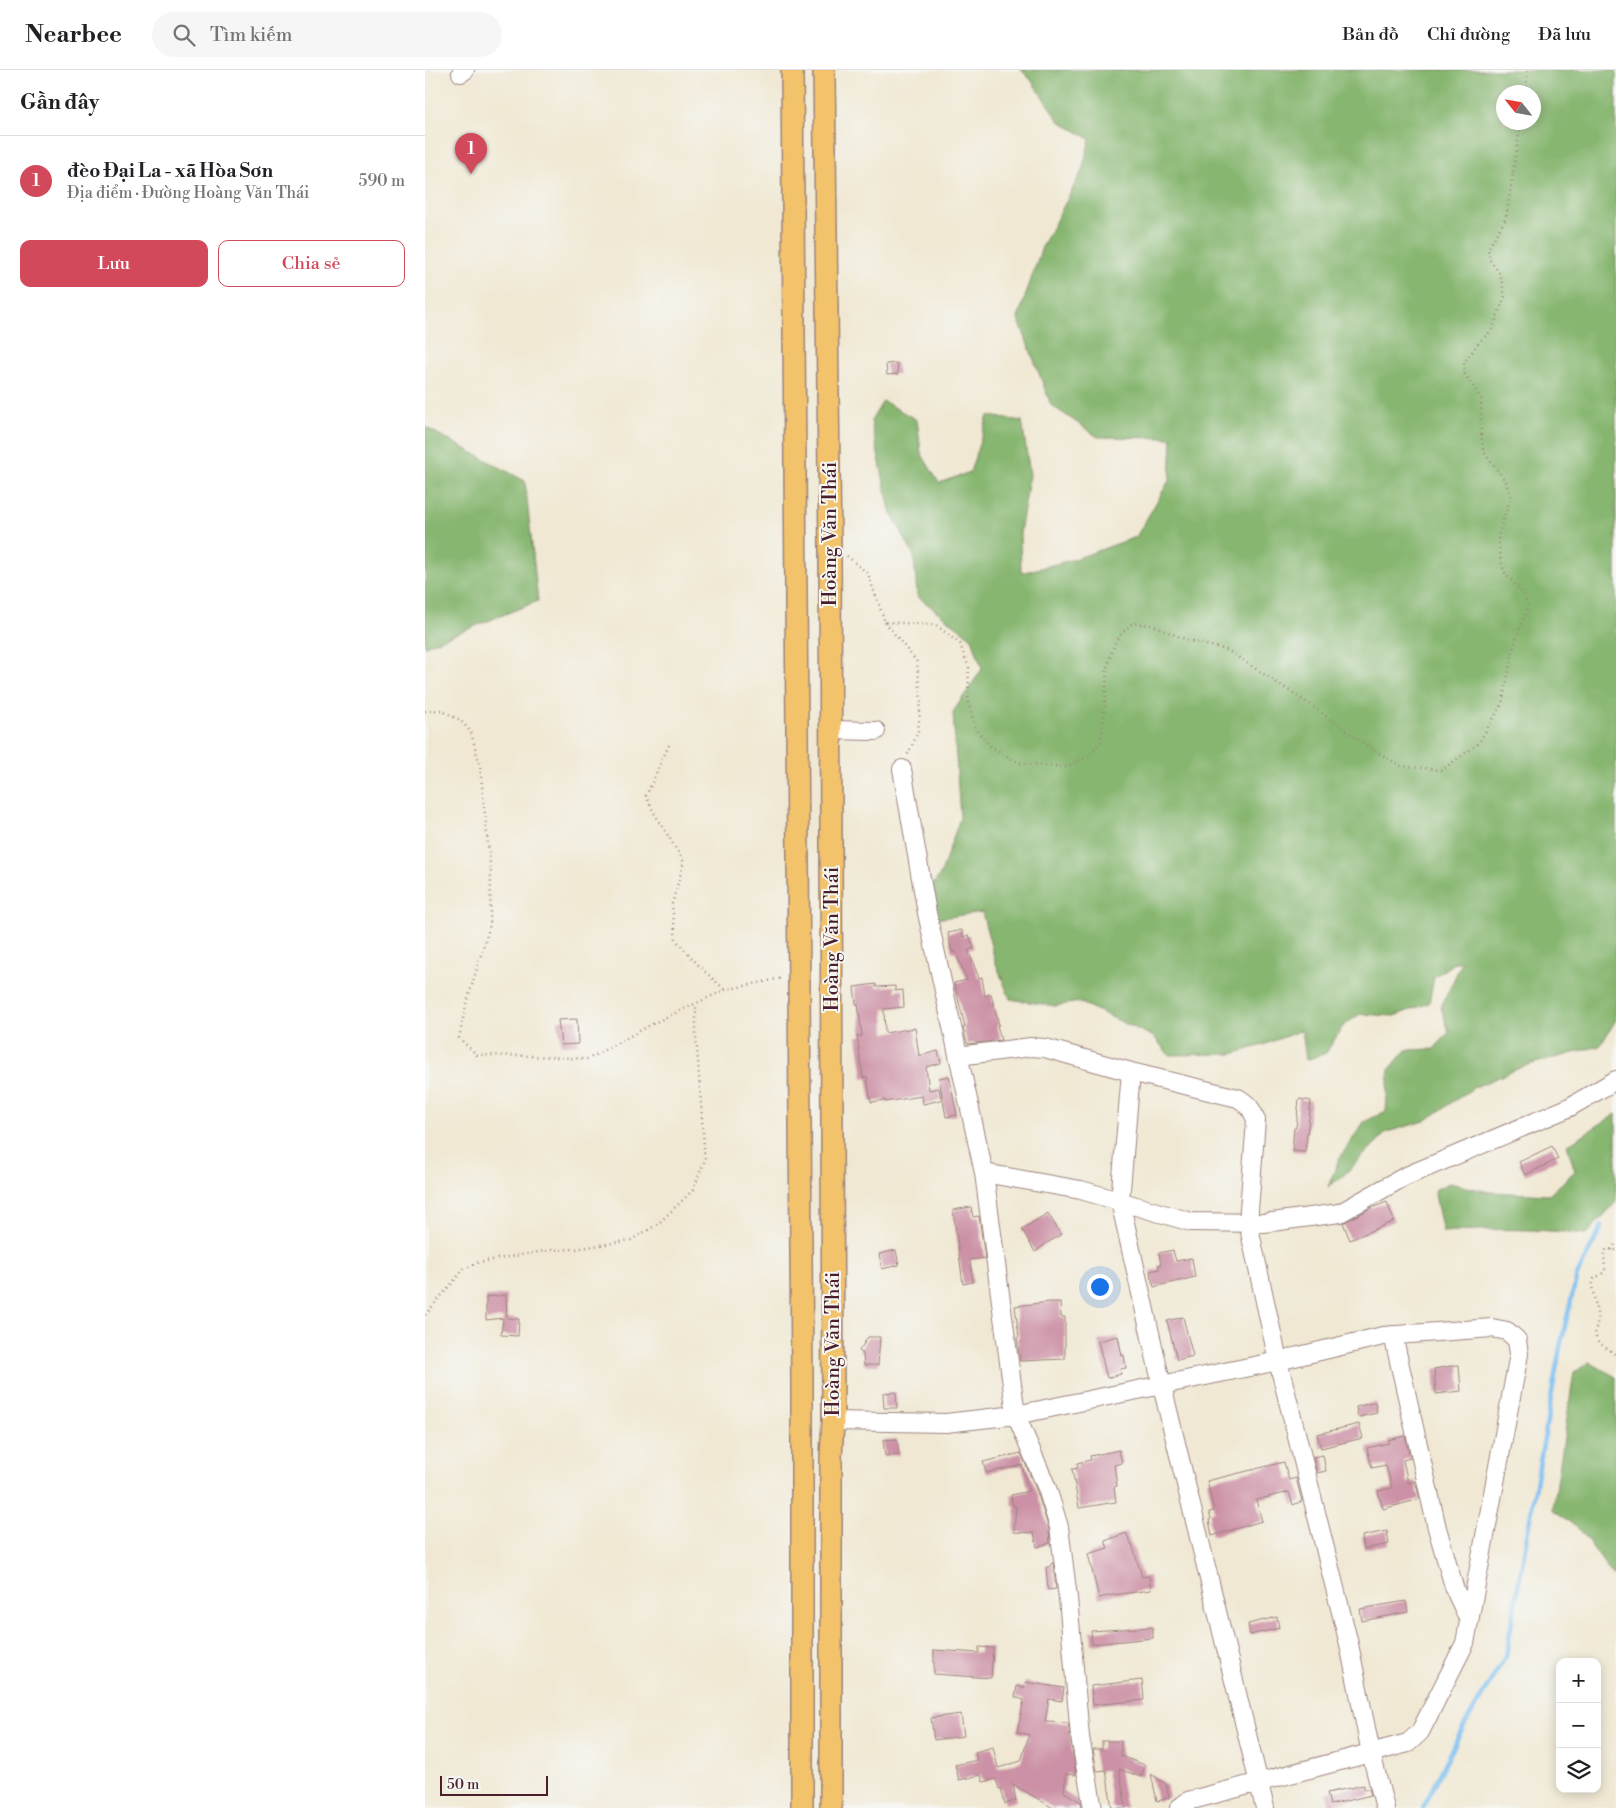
<!DOCTYPE html>
<html lang="vi">
<head>
<meta charset="utf-8">
<style>
  body { margin:0; font-family:"Libre Bodoni",serif; background:#f6f6f6; color:#202124 }
  .controls { position:absolute; right:15px; bottom:15px; display:grid; overflow:hidden; border-radius:10px; box-shadow:0 2px 12px #0003 }
  .controls button { width:45px; height:45px; display:grid; place-items:center; padding:0; border:0; border-bottom:1px solid #e0e0e0; background:#fff; color:#202124; font:25px sans-serif }
  .compass { position:absolute; left:1071px; top:15px; width:45px; height:45px; border-radius:50%; background:#fff; box-shadow:0 2px 12px #0003; rotate:301deg }
  .scale { position:absolute; left:15px; bottom:12px; width:108px; box-sizing:border-box; padding-left:5px; border:2px solid #4a1f2b; border-top:0; font-size:14px; line-height:18px; white-space:nowrap; color:#4a1f2b; -webkit-text-stroke:4px #f6f6f2; paint-order:stroke }
  .you { position:absolute; left:674px; top:1216px; width:18px; height:18px; margin:-12px; border:4px solid #fff; border-radius:50%; background:#1a73e8; box-shadow:0 0 0 8px #1a73e833 }
  .badge { display:grid; place-items:center; width:32px; height:32px; border-radius:50%; background:#d1495b; color:#fff; font-size:16px; font-weight:700 }
  .pin { position:absolute; translate:-50% -41px; filter:drop-shadow(0 1px 2px #0008) }
  .pin::after { content:''; position:absolute; top:26px; width:18px; height:15px; background:inherit; clip-path:polygon(0 0,100% 0,50% 100%) }
  .list { margin:0; padding:0; list-style:none }
  h2 { display:flex; justify-content:space-between; align-items:center; height:65px; margin:0; padding:0 20px; font-size:21px }
  h2 small { font-size:16px; font-weight:400; color:#757577 }
  .list li { display:grid; grid-template-columns:32px 1fr auto; gap:15px; align-items:center; box-sizing:border-box; height:90px; padding:0 20px; border-top:1px solid #e0e0e0 }
  .list b { display:block; font-size:19px; white-space:nowrap }
  .list p { margin:0; font-size:16px; white-space:nowrap; color:#757577 }
  .list em { font-size:16px; font-style:normal; color:#757577 }
  .actions { display:flex; gap:10px; padding:15px 20px }
  .actions a { flex:1; padding:11px 0; border:1px solid #d1495b; border-radius:10px; text-align:center; font-size:18px; color:#d1495b }
  .actions .main { background:#d1495b; color:#fff }
  .icon { flex:none; width:28px; height:28px; fill:none; stroke:currentColor; stroke-width:2; stroke-linecap:round; stroke-linejoin:round }
  .map { position:relative; flex:none; width:1191px; height:1738px; overflow:hidden }
  header { display:flex; align-items:center; gap:30px; box-sizing:border-box; height:70px; padding:0 25px; background:#fff; border-bottom:1px solid #e0e0e0 }
  header strong { font-size:24px }
  nav { display:flex; gap:28px; margin-inline-start:auto; font-size:18px }
  .search { width:350px; height:45px; background:#f6f6f6; display:flex; align-items:center; gap:12px; box-sizing:border-box; padding:0 18px; border-radius:28px; color:#757577; font-size:19px }
  main { display:flex }
  aside { flex:1; background:#fff }
  .map>svg:first-child { display:block }
  .forest { fill:#86b66f; stroke:#686a4d; fill-rule:evenodd }
  .lines { fill:none; stroke-linecap:round; stroke-linejoin:round }
  .stream { stroke:#7bbff2; stroke-width:4.5 }
  .building { fill:#cc91a6 }
  .minor-casing { stroke:#9d847f; stroke-width:20 }
  .major-casing { stroke:#9d847f; stroke-width:24 }
  .path { stroke:#9d847f; stroke-width:2.5; stroke-dasharray:1 4; stroke-linecap:butt }
  .minor { stroke:#fff; stroke-width:18 }
  .major { stroke:#f2c36a; stroke-width:21 }
  .labels { text-anchor:middle; stroke-width:4; stroke-linejoin:round; paint-order:stroke }
  .street-label { font-size:20px; fill:#4a1f2b; stroke:#f6f6f2 }
</style>
</head>
<body>
<header>
<strong>Nearbee</strong>
<div class="search"><svg class="icon" aria-label="search" viewBox="0 0 24 24"><circle cx="10" cy="10" r="6"/><path d="M15 15l6 6"/></svg>Tìm kiếm</div>
<nav><a>Bản đồ</a><a>Chỉ đường</a><a>Đã lưu</a></nav>
</header>
<main>
<aside>
<h2>Gần đây<small></small></h2>
<ul class="list">
<li><span class="badge">1</span><div><b>đèo Đại La - xã Hòa Sơn</b><p>Địa điểm · Đường Hoàng Văn Thái</p></div><em>590 m</em></li>
</ul>
<div class="actions"><a class="main">Lưu</a><a>Chia sẻ</a></div>
</aside>
<div class="map">
<svg width="1191" height="1738" viewBox="0 0 1191 1738">
  <rect width="100%" height="100%" fill="#f6f6f2"/>
  <filter id="ink" filterUnits="userSpaceOnUse"><feTurbulence type="fractalNoise" baseFrequency=".02" numOctaves="2"/><feDisplacementMap in="SourceGraphic" scale="10" xChannelSelector="R" yChannelSelector="G"/><feConvolveMatrix kernelMatrix="1 2 1 2 8 2 1 2 1" color-interpolation-filters="sRGB"/></filter>
  <filter id="wash" filterUnits="userSpaceOnUse"><feTurbulence type="fractalNoise" baseFrequency=".0096" numOctaves="4" result="noise"/><feDisplacementMap in="SourceGraphic" scale="20" xChannelSelector="R" yChannelSelector="G"/><feGaussianBlur stdDeviation="1.12" result="paint"/><feColorMatrix in="noise" values="0 0 0 0 0 0 0 0 0 0 0 0 0 0 0 0 0 1.4 0 .05"/><feComposite in="paint" operator="in"/></filter>
  <g filter="url(#wash)">
    <rect width="100%" height="100%" fill="#f0e8d3"/>
    <!-- forest -->
    <path class="forest" d="M596,0H1191V950L1175,976L1099,996L1048,1018L1000,1051L962,1062L919,1105L903,1117L914,1089L939,1052L961,1041L964,1000L981,980L1009,979L1024,962L1016,937L1037,892H1030L1009,907L1004,933L969,946L935,944L918,956L901,983L881,990L877,960L838,975L807,984L744,985L729,967L654,932L630,936L585,929L570,891L557,842L511,849L500,827L516,803L535,748L528,642L557,599L547,568L492,526L489,486L465,440L446,351L458,331L492,350L496,383L514,413L545,402L563,346L597,351L605,405L595,462L596,503L650,489L711,467L745,409L747,368L673,367L626,335L593,248L617,177L657,101L665,69L634,51L606,10ZM1078,22H1108V52H1078Z
      M0,357L100,411L113,531L0,576Z
      M1191,1044V1132L1162,1164C1114,1159 1066,1158 1018,1162L1009,1120L1024,1113L1064,1122L1124,1125L1150,1101L1142,1075Z
      M1164,1292L1191,1307V1507L1188,1506L1156,1461L1128,1439L1149,1303Z"/>
    <g class="lines">
      <!-- stream -->
      <path class="stream" d="M998,1738L1041,1652L1081,1586L1135,1277L1152,1205L1177,1156"/>
    </g>
    <g id="blocks">
      <!-- building -->
      <path class="building" d="M472,293L473,304L462,305L461,294Z
        M537,860L538,867L544,865L549,878L543,880L554,908L557,907L560,926L566,924L574,955H572L576,970L543,974L542,973L538,957L540,956L529,913L542,910L530,881L527,882L523,863Z
        M451,914V917L470,916V921L478,920L479,937L459,939L460,963L490,958L494,986L513,981L516,993L501,997L504,1020L514,1018L516,1030L498,1034L497,1026L460,1032V1030L446,1032L442,1007L438,1008L432,966H437L433,934H431L429,917Z
        M152,949L153,974L136,975L133,950Z
        M524,1006L532,1045L521,1047L514,1008Z
        M874,1029L886,1031L880,1082L867,1081L869,1058H871Z
        M1127,1076L1133,1089L1100,1105L1094,1092Z
        M962,1132L969,1151L925,1170L918,1153L946,1138Z
        M546,1137L548,1147L554,1146L560,1188L545,1190L548,1212L538,1214L528,1140Z
        M623,1143L636,1165L622,1173L610,1182L597,1159Z
        M471,1180L474,1195L457,1199L454,1184Z
        M748,1180L751,1191L767,1188L770,1207L729,1217L725,1201L734,1199L733,1195H736L734,1183Z
        M81,1225L82,1248L94,1249L93,1266L76,1265L78,1248L61,1250V1227Z
        M625,1232H635L636,1247H640V1289L595,1291L592,1268L594,1267L590,1236Z
        M758,1247L768,1286L752,1290L742,1251Z
        M693,1266L697,1286L699,1285L701,1298L695,1299L696,1304L682,1308L673,1271Z
        M443,1267H455L453,1295H439L438,1284L434,1281Z
        M1032,1295H1034L1036,1321L1011,1324L1009,1299Z
        M471,1322L472,1338H459L458,1323Z
        M950,1332L952,1343L933,1347L931,1337Z
        M934,1354L938,1368L896,1378L892,1364Z
        M980,1366L985,1388L978,1390L983,1413L990,1411L995,1429L958,1439L953,1421L967,1418L961,1395L947,1398L942,1378L964,1373L963,1370Z
        M472,1369L474,1385L460,1386L458,1370Z
        M694,1380L697,1393L689,1395L692,1416L689,1417L691,1432L654,1438L647,1399L653,1398L652,1393L666,1390L665,1386Z
        M596,1383L612,1422L624,1459L625,1473L612,1477L609,1463L589,1462L591,1436H588L586,1425L604,1421L597,1395L561,1403L558,1392Z
        M898,1385L901,1401L892,1403L888,1387Z
        M859,1392L864,1410L871,1408L877,1431L868,1435L864,1422L831,1430L837,1451L787,1466L784,1450L786,1449L784,1442L789,1441L782,1411Z
        M962,1461L964,1474L939,1479L937,1466Z
        M701,1463L708,1477L717,1507L724,1506L726,1520L688,1525L674,1528L663,1484L683,1478L680,1471Z
        M628,1492L631,1519L623,1520L621,1497H624Z
        M981,1531L983,1542L937,1551L935,1539Z
        M852,1547L854,1558L825,1565L823,1554Z
        M728,1557V1568L667,1574L666,1561Z
        M554,1577L568,1578L566,1608L509,1604V1580L554,1583Z
        M717,1610L719,1630L668,1635L666,1616Z
        M600,1612L639,1618L637,1631L624,1629L620,1652L643,1653L651,1705L641,1704L639,1722L656,1732L657,1738H628L588,1714L591,1731L580,1734L576,1718L574,1719L571,1709L558,1712L556,1705L534,1710L530,1695L552,1690L550,1682L568,1677L573,1698L596,1691L604,1665L592,1662L599,1630L590,1627L592,1616L599,1618Z
        M536,1644L539,1666L509,1670L506,1648Z
        M677,1671H696V1686L720,1695L716,1707L694,1699L701,1738H687L681,1700L672,1701L668,1679H677Z
        M726,1704L741,1714L744,1728L732,1731Z
        M939,1715V1719H944L946,1725L905,1735L902,1723Z"/>
    </g>
  </g>
  <g filter="url(#ink)">
    <use href="#blocks" fill-opacity="0" stroke="#9d847f" stroke-width="1"/>
    <g class="lines">
      <!-- minor casing -->
      <g class="minor-casing">
        <path id="minor" d="M36,3L40,0
          M405,660L451,661
          M477,699L502,843L559,1103L591,1345L622,1418L634,1457L643,1528L655,1667L668,1738
          M533,986L606,977L620,978L706,1002L813,1028C823,1034 827,1039 831,1050L823,1153L853,1291L924,1574L946,1683L960,1738
          M706,1002L695,1131L737,1316L840,1738
          M559,1103L656,1120L766,1152L839,1153L915,1143L979,1107L1143,1038L1191,1010
          M968,1265L1012,1458L1030,1520L1044,1550
          M408,1351L521,1353L591,1345L853,1291L958,1266L1067,1258L1082,1261L1092,1270L1094,1284L1040,1573L995,1662L983,1673L763,1731L754,1738"/>
      </g>
      <!-- major casing -->
      <g class="major-casing">
        <path id="major" d="M367,0L377,1311V1738
          M399,0L405,479L408,1351L406,1388V1738"/>
      </g>
      <!-- path -->
      <path class="path" d="M1100,22L1103,0
        M422,486L443,504L460,552L511,555L535,574L544,598L543,631L551,660L565,676L594,693L641,697L664,686L676,671L680,635L682,597L691,570L707,553L727,555L762,570L802,580L886,635L942,676L976,696L1017,700L1053,674L1077,634L1090,571L1103,538L1098,523L1081,505L1076,492L1073,465L1086,427L1081,412L1059,382L1056,368V329L1040,304L1039,293L1054,272L1067,260L1080,226L1075,204L1065,190L1063,179L1081,148L1096,52
        M460,552L492,592L496,631L493,662L482,686
        M0,641L16,640L35,650L46,662L55,696L66,803L65,855L41,935L34,968L52,985L109,986L163,989L231,952L300,920L357,908
        M244,675L221,726L228,741L259,792L247,834L251,870L276,898L300,920
        M1187,1180L1191,1173
        M1191,1180L1182,1179L1179,1182L1180,1199L1178,1203L1169,1209L1167,1216L1173,1248L1170,1265L1173,1272L1191,1285
        M0,1245L39,1199L54,1192L125,1180L150,1179L206,1170L233,1154L268,1120L280,1090L271,964V934"/>
      <!-- minor -->
      <use href="#minor" class="minor"/>
      <!-- major -->
      <use href="#major" class="major"/>
    </g>
  </g>
  <g class="labels">
    <!-- street labels -->
    <g class="street-label">
      <text transform="translate(404 464) rotate(-90)" y="7">Hoàng Văn Thái</text>
      <text transform="translate(406 869) rotate(-90)" y="7">Hoàng Văn Thái</text>
      <text transform="translate(407 1274) rotate(-90)" y="7">Hoàng Văn Thái</text>
    </g>
  </g>
</svg>
<div class="controls">
<button>+</button>
<button>−</button>
<button><svg class="icon" aria-label="layers" viewBox="0 0 24 24"><path d="M12 4l9 5-9 5-9-5zM3 14l9 5 9-5"/></svg></button>
</div>
<svg class="compass" viewBox="-18 -18 36 36"><path d="M0-13l5 13h-10z" fill="#e53935"/><path d="M0 13l5-13h-10z" fill="#757577"/></svg>
<div class="scale">50 m</div>
<div class="you"></div>
<div class="pin badge" style="left:46px;top:104px">1</div>
</div>
</main>
</body>
</html>
